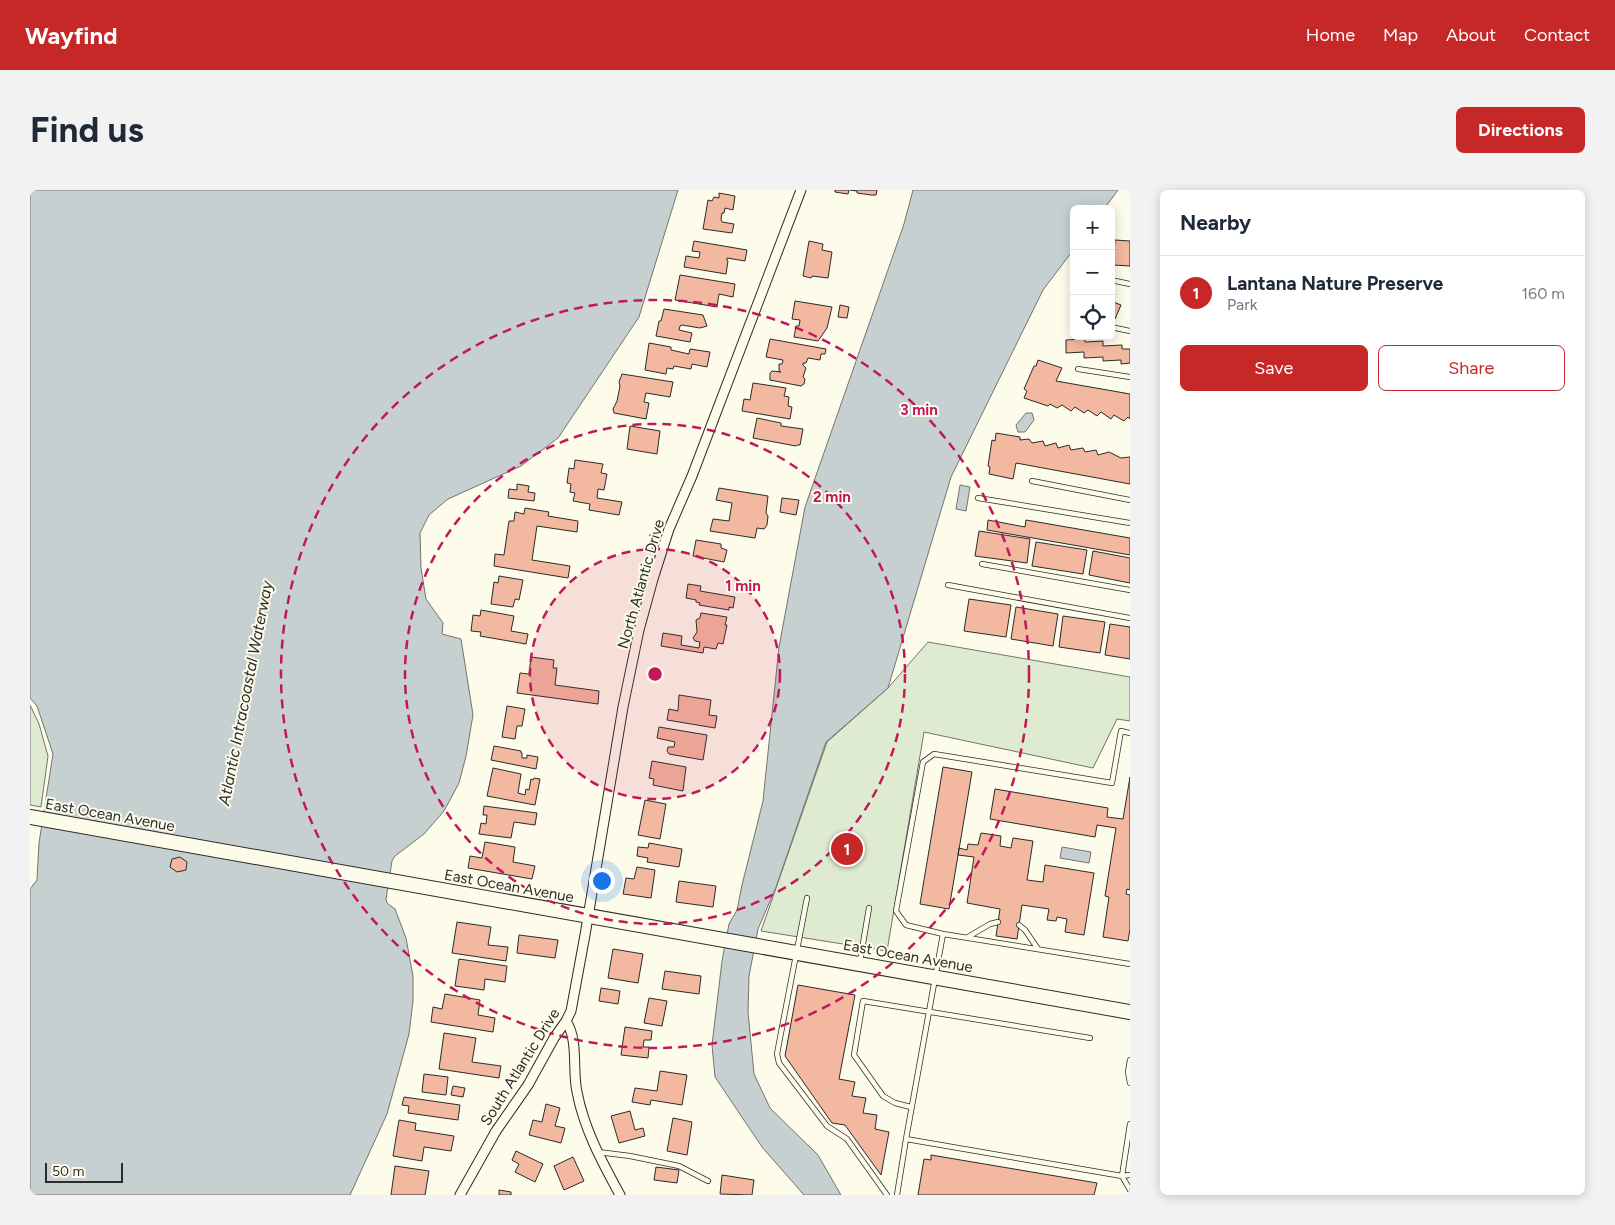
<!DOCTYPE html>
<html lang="en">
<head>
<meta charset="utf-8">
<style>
  body { margin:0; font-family:Figtree,sans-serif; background:#f2f2f3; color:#1f2937 }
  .controls { position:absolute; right:15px; top:15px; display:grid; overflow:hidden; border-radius:8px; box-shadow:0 2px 12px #0003 }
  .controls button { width:45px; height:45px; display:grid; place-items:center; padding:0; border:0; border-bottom:1px solid #e0e1e3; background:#fff; color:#1f2937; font:25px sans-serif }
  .scale { position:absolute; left:15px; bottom:12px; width:78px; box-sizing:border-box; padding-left:5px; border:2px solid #2b2b2b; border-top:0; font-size:14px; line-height:18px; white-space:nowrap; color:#2b2b2b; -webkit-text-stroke:4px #fdfbea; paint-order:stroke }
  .you { position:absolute; left:571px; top:690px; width:18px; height:18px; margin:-12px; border:4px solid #fff; border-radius:50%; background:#1a73e8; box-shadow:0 0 0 8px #1a73e833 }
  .badge { display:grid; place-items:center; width:32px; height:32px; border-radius:50%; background:#c62828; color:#fff; font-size:16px; font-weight:700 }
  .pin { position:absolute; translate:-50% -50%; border:2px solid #fff; box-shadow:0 1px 5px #0006 }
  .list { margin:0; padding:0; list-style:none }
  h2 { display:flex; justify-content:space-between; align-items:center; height:65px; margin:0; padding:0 20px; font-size:21px }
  h2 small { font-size:16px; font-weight:400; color:#747a83 }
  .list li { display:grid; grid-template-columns:32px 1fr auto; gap:15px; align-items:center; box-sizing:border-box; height:75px; padding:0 20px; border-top:1px solid #e0e1e3 }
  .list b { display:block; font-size:19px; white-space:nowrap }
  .list p { margin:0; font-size:16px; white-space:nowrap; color:#747a83 }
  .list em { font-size:16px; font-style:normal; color:#747a83 }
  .actions { display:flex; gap:10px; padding:15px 20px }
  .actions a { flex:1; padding:11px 0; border:1px solid #c62828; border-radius:8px; text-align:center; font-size:18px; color:#c62828 }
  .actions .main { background:#c62828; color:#fff }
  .icon { flex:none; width:28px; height:28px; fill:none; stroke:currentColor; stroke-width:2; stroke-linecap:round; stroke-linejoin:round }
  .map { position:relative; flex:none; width:1100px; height:1005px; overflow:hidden; border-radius:8px }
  header { display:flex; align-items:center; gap:30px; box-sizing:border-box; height:70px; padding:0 25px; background:#c62828; color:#fff }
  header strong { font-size:24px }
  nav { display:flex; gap:28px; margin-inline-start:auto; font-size:18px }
  .intro { display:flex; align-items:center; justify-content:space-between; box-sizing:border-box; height:120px; padding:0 30px }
  h1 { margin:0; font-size:35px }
  .button { padding:12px 22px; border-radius:8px; background:#c62828; color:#fff; font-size:18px; font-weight:700 }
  main { display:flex; gap:30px; padding:0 30px }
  aside { flex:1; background:#fff; border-radius:8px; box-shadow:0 2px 12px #0003 }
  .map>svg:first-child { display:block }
  .green { fill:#deebd1; stroke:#74746e }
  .water { fill:#c7d0d0; stroke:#74746e }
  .building { fill:#f2b8a0; stroke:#2b2b2b }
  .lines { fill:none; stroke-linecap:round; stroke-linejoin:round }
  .service-casing { stroke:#2b2b2b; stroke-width:6 }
  .minor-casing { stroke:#2b2b2b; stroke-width:11 }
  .secondary-casing { stroke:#2b2b2b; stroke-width:16 }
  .service { stroke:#fdfbea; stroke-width:4.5 }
  .minor { stroke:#fdfbea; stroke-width:9 }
  .secondary { stroke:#fdfbea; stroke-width:14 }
  .ring { fill:none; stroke:#c2185b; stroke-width:2.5; stroke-dasharray:9 6 }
  .labels { text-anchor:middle; stroke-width:4; stroke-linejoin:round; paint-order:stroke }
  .street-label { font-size:15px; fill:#2b2b2b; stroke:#fdfbea }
  .water-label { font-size:16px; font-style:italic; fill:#2b2b2b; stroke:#fdfbea }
  .centre { fill:#c2185b; stroke:#fdfbea; stroke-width:2.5 }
  .ring-label { font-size:15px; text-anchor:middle; font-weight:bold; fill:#c2185b; stroke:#fdfbea; stroke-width:4; stroke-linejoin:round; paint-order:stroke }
</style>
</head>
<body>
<header>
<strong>Wayfind</strong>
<nav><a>Home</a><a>Map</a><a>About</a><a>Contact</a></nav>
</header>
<div class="intro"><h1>Find us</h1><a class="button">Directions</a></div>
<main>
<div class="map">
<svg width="1100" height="1005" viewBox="0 0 1100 1005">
  <rect width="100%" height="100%" fill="#fdfbea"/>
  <!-- green -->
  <path class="green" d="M898,452L1100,487V531L1087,529L1063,578L894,542L857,761L731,741L797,552L858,498Z
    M0,515L9,534L18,566L11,617L0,615Z"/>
  <!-- water -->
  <path class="water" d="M0,0H648L609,127L528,248L491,276L418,309L399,325L390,343L391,378L396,409L413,433L412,444L431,449L443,525L436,566L429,593L414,621L394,644L365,666L362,671L356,709L357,713L365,719L376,748L383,786V811L379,844L357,924L320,1005H0V699L7,690L9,653L23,564L7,516L0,508Z
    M883,0H1088L1074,19H1044V59L1013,100L921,287L858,498L796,552L746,697L728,739L719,786L718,822L724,884L740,918L788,965L811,1005H774L732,957L685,887L682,855L692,771L699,734L707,720L712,695L733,611L749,457L775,317L874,34Z
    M996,223H1002L1004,230L995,242H988L986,235Z
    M930,295L940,297L936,321L926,319Z
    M1032,657L1061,662L1059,673L1030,668Z"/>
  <!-- building -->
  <path class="building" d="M805,0H819L818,4L805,2Z
    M820,0H847L846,5H841L827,3V1Z
    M689,3L705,6L703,20L695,18L694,23H692L691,29L692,32L704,34L702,43L673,39L678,10L682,11L684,7L689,8Z
    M1085,50L1100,51V76L1083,75Z
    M664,51L717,60L715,71L697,68V71H698L696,84L654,77L656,66L669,68L670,62L662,61Z
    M779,51L793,54L792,60L802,62L798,88L782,86L781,88L773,86Z
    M650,85L705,94L703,107L689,104L687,117L645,110Z
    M765,111L802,117L797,138L788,151L764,147L766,136H769L770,130L762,129Z
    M1081,111L1091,115L1085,129L1081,127Z
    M810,115L819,117L817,128L808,127Z
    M634,119L673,125L677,136L670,138L652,135L650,136L649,140L662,143L660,152L626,146L629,131H631Z
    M740,149L796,159L795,164H791L790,170L778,168L776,173H773V175L776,178L773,187L775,189L774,194L771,196L740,190V183L742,181L751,182L749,181V174H752L753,170L736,167Z
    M1055,149V152L1073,151V156L1092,155V159H1100V173L1091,174V170L1073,171V167L1054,168V162L1036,163V150Z
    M619,153L641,157V160L659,164L660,159L680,162L677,177L662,174L661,179L644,176L643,179L637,178L636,184L615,180Z
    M1008,170L1032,178L1026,191L1100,204V229L1098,227L1094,231L1084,225L1081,229L1071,222L1067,226L1058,220L1054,223L1045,217L1041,221L1032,215L1027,218L1020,214L1018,216L994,208L997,201L994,199L1004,176H1006Z
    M592,184L643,192L640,207L616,203L614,212L619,213L616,229L584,223L583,219L587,211L590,196L589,192Z
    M723,193L756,198L754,206L759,207L758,216L762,217L760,229L712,221L714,209L720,210Z
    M727,228L751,233V236L773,239L770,255H767L766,256L723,248Z
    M600,236L630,241L627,264L597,259Z
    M966,243L990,247V250L999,249L1002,253L1013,251L1015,256L1026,253L1028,258L1039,255L1041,260L1053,258L1055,262L1066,260L1068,265L1079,262L1091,268L1100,267V294L986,273L983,289L959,284L960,277L958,276L962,250L965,251Z
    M545,270L573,274L571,283L577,284L574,300L568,299L567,308L592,312L589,325L559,320L560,314L543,311L545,303L540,302L541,294L537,293L539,278L544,279Z
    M487,294L499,296L498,302L505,303L504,311L478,308L479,299L487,300Z
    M689,298L738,306L736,323L738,326L737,335L734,339L727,338L725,348L680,341L683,329L699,331L702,313L686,310Z
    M752,308L769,310L766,325L750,322Z
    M495,318L519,322L518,326L548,331L547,342L507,336L502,370L540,376L538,388L464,376L465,364L474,365L479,331H484L485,322L494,324Z
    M958,330L995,337L996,330L1100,348V365L957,340Z
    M949,341L1000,349L997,373L945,366Z
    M666,350L691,354V358L697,360L694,372L663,366Z
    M1006,352L1057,360L1053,384L1002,376Z
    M1063,361L1100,368V393L1059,385Z
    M469,386L493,390L489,410L485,409L483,417L461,414L464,392L468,393Z
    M658,394L671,396L670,401L705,407L703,418L699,417V420L669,415L670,413L666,412V410L656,408Z
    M939,409L981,415L976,447L934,441Z
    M986,417L1028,424L1023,456L981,449Z
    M451,420L484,426L481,441L498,444L496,454L450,446L451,442L441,441L443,425L450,426Z
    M671,423L697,427L695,435H697L693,454L688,453L686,459L674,457L673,463L631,456L633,443L652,446L651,455L669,458L670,452L665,451L663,448L667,442L666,430L670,428Z
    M1033,426L1075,432L1070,463L1029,457Z
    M1080,434L1100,437V469L1075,465Z
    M501,467L524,470L523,478H527L525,495L569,501L568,514L487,503L490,483L499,484Z
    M649,505L681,510L679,525L687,526L685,538L637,530L639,519L648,521Z
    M477,516L495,519L492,536H487L485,549L472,547Z
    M629,537L677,545L673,570L639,564L637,561L638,557H644L645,552L627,548Z
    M464,556L491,561V563H492V568H497V565L508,567L506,579L461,570Z
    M622,571L656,577L653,601L623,595L624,589L619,588Z
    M913,577L942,582L919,719L890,714Z
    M463,578L491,584L488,603L495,605L496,599L499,600L501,589L503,590L504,588L510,589L505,615L457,606Z
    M1100,587V700L1097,699L1096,704L1100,705V739L1098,751L1073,747L1079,707L1075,706L1086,638L1067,635L1065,647L960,629L965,599L1078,618L1077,627L1093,629Z
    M615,610L636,614L630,649L608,645Z
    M454,616L507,623L505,635L484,632L481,648L449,644L451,633L456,634L457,625H453Z
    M951,643L971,646L970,656L981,658L983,648L1003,651L997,690L1013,692L1015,675L1064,683L1054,745L1035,742L1037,729L1027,727L1026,731L1017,730L1019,719L992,715L987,749L966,746L970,719L937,713L944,667L928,665L929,658L937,660L938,654L948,655Z
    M455,652L485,657L483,672L505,676L502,689L438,678L440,666L452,668Z
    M619,653L652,659L649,677L617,672L618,668L607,666L608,657L618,658Z
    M150,667L157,672L156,680L147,682L140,677L142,669Z
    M607,677L625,680L621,708L593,704L596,688L604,689Z
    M649,691L686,696L683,717L646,712Z
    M427,732L461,737L458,755L478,757L476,771L422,763Z
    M489,745L528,750L525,768L487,763Z
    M583,759L613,764L608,793L578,788Z
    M429,769L477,776L475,792L455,789L454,800L425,796Z
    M635,781L671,786L669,804L632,799Z
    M768,795L825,805L809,889L825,892L822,906L836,908L833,923L847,925L845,939L859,942L851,985L815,935L802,933L755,866Z
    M571,798L590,801L588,814L569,811Z
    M415,804L450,810L448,825L465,828L463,842L401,832L403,817L412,819Z
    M619,808L637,811L632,836L614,833Z
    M595,837L622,841L621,850H614L613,857H619L618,868L591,865Z
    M414,843L446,848L442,872L471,876L469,888L409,879Z
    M630,881L657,885L652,915L621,910L620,915L602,912L605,898L627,901Z
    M394,884L418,887L416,905L392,902Z
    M423,896L435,898L433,907L421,905Z
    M374,907L430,915L428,930L378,923L379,916L372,915Z
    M516,914L530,918L525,936L535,938L531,953L499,945L503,930L512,932Z
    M600,921L605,940L613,938L615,946L589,953L581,926Z
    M643,928L662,932L657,965L637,961Z
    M369,930L386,933L385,940L424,946L421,961L394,957L392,971L363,966Z
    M486,961L513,974L505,992L485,982L489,974L482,970Z
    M901,965L1067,993L1064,1005H888L894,969L901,970Z
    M543,967L554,991L534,1000L524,976Z
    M365,976L399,981L395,1005H361Z
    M626,977L649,980L647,993L624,990Z
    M692,985L724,990L722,1005L690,1004Z
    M469,1000L481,1002V1005H469Z"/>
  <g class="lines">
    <!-- service casing -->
    <g class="service-casing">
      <path id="service" d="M1081,90L1100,94
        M1081,137L1100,141
        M1048,179L1100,187
        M1002,291L1100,310
        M948,308L1100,333
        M952,374L1100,400
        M918,395L1100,428
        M1100,543L1091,541L1082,593L904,564L893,572L866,721L876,735L913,744L1100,774
        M777,708L750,848L747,864L749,873L797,936L817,949L857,1005
        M989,735L995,740L1008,759
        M913,744L876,949L1092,986L1100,985
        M938,747L960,734L968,732
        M830,771L839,718
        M1100,870L1098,882L1100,893
        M881,917L865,913L853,906L824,865L833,811L1060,848
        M1100,934L1092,986L1100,1000
        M568,962L600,966L649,976L678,991
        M867,1005L876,949"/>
    </g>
    <!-- minor casing -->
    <g class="minor-casing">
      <path id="minor" d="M536,831C549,851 542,880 547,902C554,939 572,972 590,1005
        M430,1005L466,941L498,895L524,848L536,831L541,821L555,745L593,517L609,440L623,389L639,339L662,286L771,0"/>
    </g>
    <!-- secondary casing -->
    <g class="secondary-casing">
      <path id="secondary" d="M0,627L1100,822"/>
    </g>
    <!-- service -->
    <use href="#service" class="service"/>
    <!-- minor -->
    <use href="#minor" class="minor"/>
    <!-- secondary -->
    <use href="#secondary" class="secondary"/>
  </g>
  <!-- distance rings -->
  <circle cx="625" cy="484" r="125" fill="#c2185b" fill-opacity=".12"/>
  <g class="ring">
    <circle cx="625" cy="484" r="125"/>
    <circle cx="625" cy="484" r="250"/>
    <circle cx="625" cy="484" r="374"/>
  </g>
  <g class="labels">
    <!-- street labels -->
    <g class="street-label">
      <text transform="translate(611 394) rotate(-74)" y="5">North Atlantic Drive</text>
      <text transform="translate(80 625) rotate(10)" y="5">East Ocean Avenue</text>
      <text transform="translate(479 696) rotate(10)" y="5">East Ocean Avenue</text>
      <text transform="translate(878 766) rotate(10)" y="5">East Ocean Avenue</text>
      <text transform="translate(490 877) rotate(-58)" y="5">South Atlantic Drive</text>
    </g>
    <!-- water labels -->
    <g class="water-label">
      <text transform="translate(215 503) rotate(-79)" y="6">Atlantic Intracoastal Waterway</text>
    </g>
  </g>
  <circle cx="625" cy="484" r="8" class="centre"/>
  <g class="ring-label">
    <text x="889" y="225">3 min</text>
    <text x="802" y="312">2 min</text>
    <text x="713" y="401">1 min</text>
  </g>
</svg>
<div class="controls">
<button>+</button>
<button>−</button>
<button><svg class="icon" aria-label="locate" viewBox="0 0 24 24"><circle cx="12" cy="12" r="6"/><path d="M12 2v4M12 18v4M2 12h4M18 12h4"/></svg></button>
</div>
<div class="scale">50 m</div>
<div class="you"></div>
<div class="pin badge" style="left:817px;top:659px">1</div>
</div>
<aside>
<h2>Nearby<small></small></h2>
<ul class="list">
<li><span class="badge">1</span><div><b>Lantana Nature Preserve</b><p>Park</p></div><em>160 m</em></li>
</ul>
<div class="actions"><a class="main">Save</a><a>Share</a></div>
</aside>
</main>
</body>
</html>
